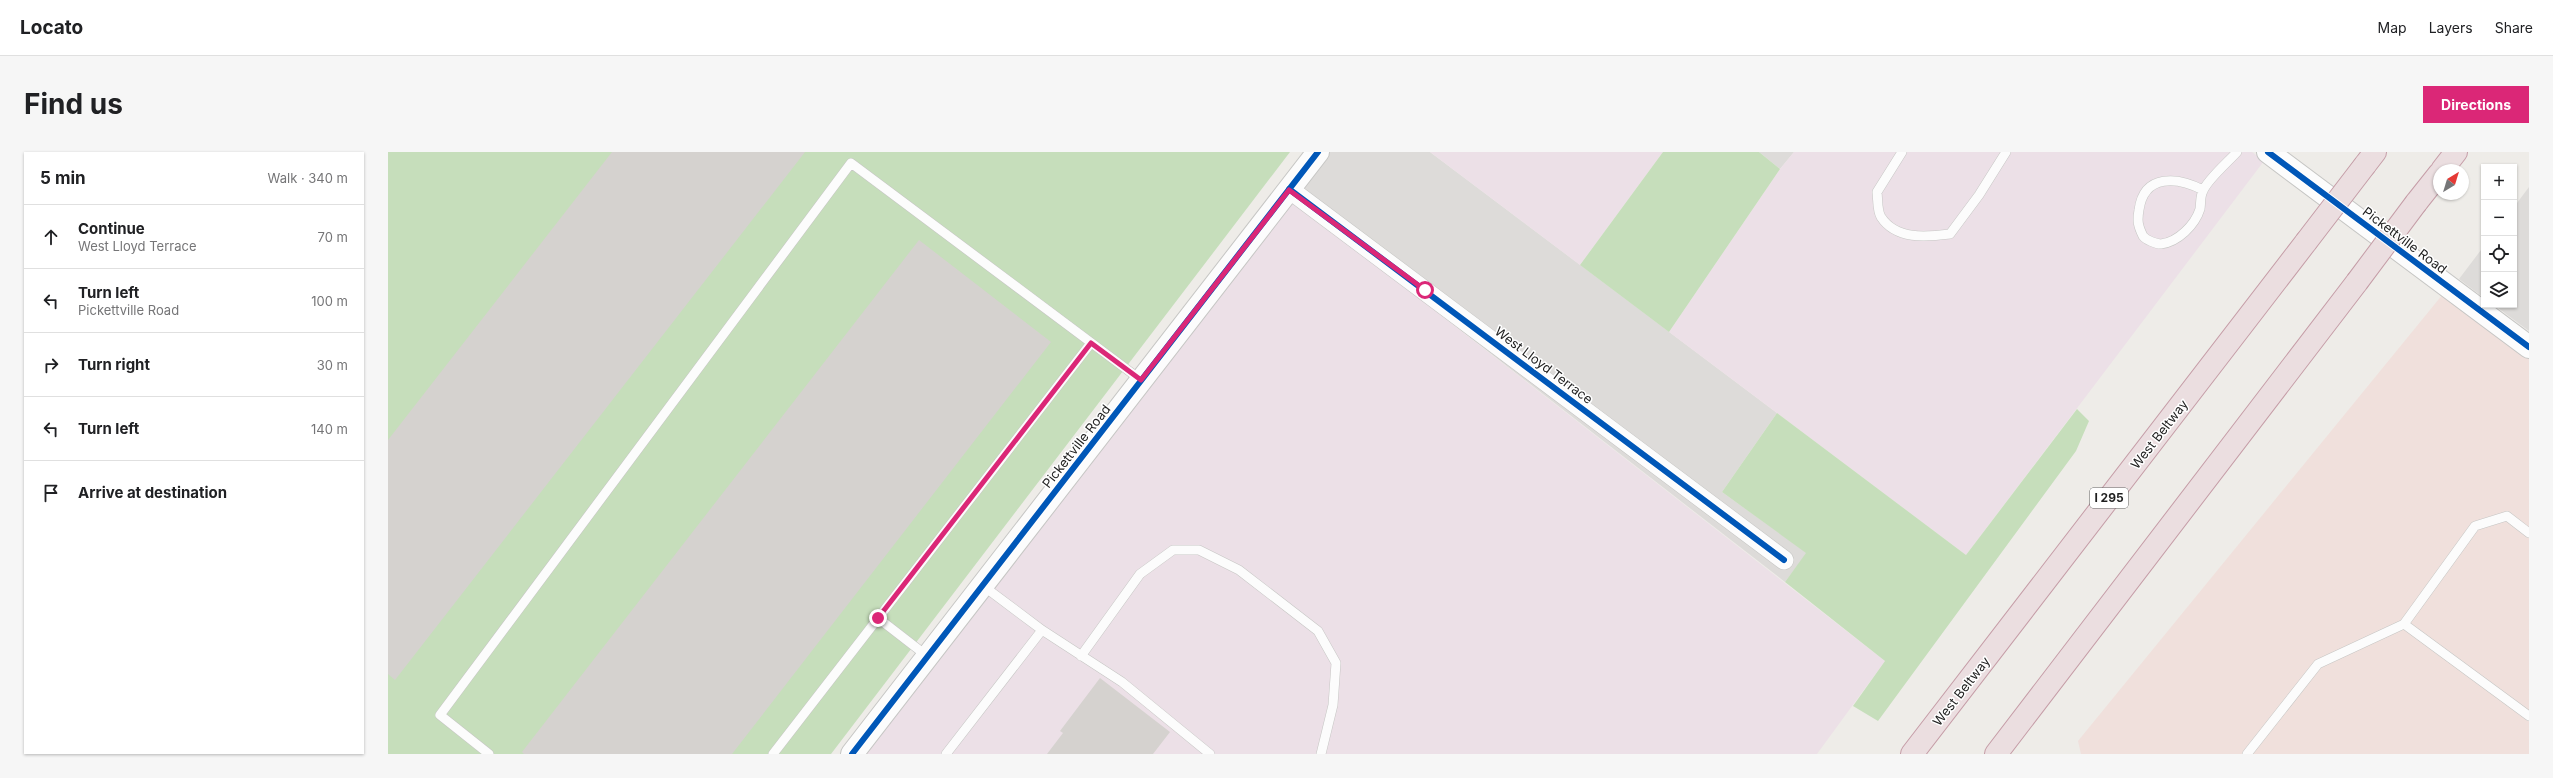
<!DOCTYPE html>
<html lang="en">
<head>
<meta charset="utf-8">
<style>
  body { margin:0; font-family:Inter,sans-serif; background:#f6f6f6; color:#202124 }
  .controls { position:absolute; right:12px; top:12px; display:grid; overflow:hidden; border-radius:0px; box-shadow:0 1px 3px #0004 }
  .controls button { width:36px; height:36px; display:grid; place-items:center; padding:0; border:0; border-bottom:1px solid #e0e0e0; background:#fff; color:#202124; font:20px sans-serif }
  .compass { position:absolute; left:2045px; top:12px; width:36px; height:36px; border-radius:50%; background:#fff; box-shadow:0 1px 3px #0004; rotate:38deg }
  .stop { position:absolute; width:12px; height:12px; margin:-9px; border:3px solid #db2777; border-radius:50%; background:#fff }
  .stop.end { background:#db2777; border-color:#fff; box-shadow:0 1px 4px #0008 }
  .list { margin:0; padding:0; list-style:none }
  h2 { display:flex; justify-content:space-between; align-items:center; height:52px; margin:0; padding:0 16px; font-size:17px }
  h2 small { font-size:13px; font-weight:400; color:#757577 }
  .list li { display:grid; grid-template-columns:26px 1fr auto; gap:12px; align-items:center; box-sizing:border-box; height:64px; padding:0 16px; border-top:1px solid #e0e0e0 }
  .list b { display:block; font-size:15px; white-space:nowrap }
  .list p { margin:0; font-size:13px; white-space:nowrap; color:#757577 }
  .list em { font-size:13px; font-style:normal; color:#757577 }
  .icon { flex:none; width:22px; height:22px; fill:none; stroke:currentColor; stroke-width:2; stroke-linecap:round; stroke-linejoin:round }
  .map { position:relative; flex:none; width:2141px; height:602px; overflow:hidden; border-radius:0px }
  header { display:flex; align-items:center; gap:24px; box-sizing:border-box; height:56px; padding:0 20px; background:#fff; border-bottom:1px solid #e0e0e0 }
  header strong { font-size:19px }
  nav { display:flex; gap:22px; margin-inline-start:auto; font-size:14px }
  .intro { display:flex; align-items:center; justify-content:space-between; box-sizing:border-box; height:96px; padding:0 24px }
  h1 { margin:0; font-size:28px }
  .button { padding:10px 18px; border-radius:0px; background:#db2777; color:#fff; font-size:14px; font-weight:700 }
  main { display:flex; gap:24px; padding:0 24px }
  aside { flex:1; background:#fff; border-radius:0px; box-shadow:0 1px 3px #0004 }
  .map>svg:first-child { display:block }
  .residential { fill:#dddbd9 }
  .commercial { fill:#f0e0dc }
  .industrial { fill:#ece0e7 }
  .forest { fill:#c6debb }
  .building { fill:#d5d2cf }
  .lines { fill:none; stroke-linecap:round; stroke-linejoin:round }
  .service-casing { stroke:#c6c6c4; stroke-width:10 }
  .minor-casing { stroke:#c6c6c4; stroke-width:20 }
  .tertiary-casing { stroke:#c6c6c4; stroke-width:24 }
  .motorway-casing { stroke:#c59da7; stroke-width:24 }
  .service { stroke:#fcfcfc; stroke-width:9 }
  .minor { stroke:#fcfcfc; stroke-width:19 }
  .tertiary { stroke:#fcfcfc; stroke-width:22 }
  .motorway { stroke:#ebdee0; stroke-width:22 }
  .motorway-bridge-casing { stroke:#c59da7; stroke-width:24; stroke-linecap:butt }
  .motorway-bridge { stroke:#ebdee0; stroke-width:22 }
  .cycleway-casing { stroke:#fff; stroke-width:8 }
  .cycleway { stroke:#0057b8; stroke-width:6 }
  .route { stroke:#db2777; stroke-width:5 }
  .labels { text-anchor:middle; stroke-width:3; stroke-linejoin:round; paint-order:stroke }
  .shield { fill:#fff; stroke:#626262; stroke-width:1 }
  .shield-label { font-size:12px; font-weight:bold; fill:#1f1f1f }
  .street-label { font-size:13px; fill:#1f1f1f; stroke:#fff }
</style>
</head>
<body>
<header>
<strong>Locato</strong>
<nav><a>Map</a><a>Layers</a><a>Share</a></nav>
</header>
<div class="intro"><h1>Find us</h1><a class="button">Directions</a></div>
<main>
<aside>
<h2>5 min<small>Walk · 340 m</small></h2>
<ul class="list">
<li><svg class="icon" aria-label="ahead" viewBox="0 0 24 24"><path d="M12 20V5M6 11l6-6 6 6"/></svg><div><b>Continue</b><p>West Lloyd Terrace</p></div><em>70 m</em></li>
<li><svg class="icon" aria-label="left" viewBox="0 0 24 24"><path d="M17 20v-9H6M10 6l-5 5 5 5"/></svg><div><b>Turn left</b><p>Pickettville Road</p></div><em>100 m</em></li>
<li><svg class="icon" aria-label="right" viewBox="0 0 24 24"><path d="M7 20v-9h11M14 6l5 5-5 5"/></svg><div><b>Turn right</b></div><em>30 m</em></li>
<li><svg class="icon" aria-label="left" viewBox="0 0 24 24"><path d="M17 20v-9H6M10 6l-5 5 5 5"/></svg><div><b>Turn left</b></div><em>140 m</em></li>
<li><svg class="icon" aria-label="arrive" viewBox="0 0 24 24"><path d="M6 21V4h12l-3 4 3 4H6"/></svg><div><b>Arrive at destination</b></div></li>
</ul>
</aside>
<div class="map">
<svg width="2141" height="602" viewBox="0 0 2141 602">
  <rect width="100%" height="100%" fill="#eeece8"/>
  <!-- residential -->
  <path class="residential" d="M942,0H1042L1389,261L1334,340L1419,401L1397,430L905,48Z
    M1371,0H1406L1392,17Z
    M2141,35V179L2106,153H2126V55Z
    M2096,94V146L2071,127Z"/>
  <!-- commercial -->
  <path class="commercial" d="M2055,142L2141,206V602H1693L1690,589Z"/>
  <!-- industrial -->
  <path class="industrial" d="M1042,0H1275L1192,113Z
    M1406,0H1864L1876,9L1578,403L1281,180L1392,17Z
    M905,48L1497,509L1429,602H474Z"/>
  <!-- forest -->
  <path class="forest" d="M0,0H902L443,602H0Z
    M1275,0H1371L1392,17L1281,180L1192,113Z
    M1689,257L1701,269L1688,299L1490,569L1465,554L1497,509L1397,430L1418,401L1334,340L1389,261L1578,403Z"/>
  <!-- building -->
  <path class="building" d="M224,0H417L7,528L0,522V288Z
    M531,88L663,190L344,602H136L134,600Z
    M712,526L782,580L765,602H659L675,581L672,579Z"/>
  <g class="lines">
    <!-- service casing -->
    <g class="service-casing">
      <path id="service" d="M1514,0L1489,40C1490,47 1489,59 1493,65C1508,88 1538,85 1562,82L1591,43L1618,0
        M1815,38C1790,25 1756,21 1751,58C1749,69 1750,74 1755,84C1758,88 1768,92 1773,92C1790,90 1807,73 1812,57C1813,51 1812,44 1815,39C1819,28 1840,10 1849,0
        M594,433L654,478L734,530L822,602
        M490,466L539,504
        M2016,472L2141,564
        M693,504L752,422L785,398H811L851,418L930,479L948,511L945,553L933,602
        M101,602L52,563L463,11L753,228
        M385,602L703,191
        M558,602L654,478
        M1859,602L1930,512L2016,472L2087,374L2119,364L2141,381"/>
    </g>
    <!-- minor casing -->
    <g class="minor-casing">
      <path id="minor" d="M901,37L1396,408"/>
    </g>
    <!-- tertiary casing -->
    <g class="tertiary-casing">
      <path id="tertiary" d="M1880,0L2141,195
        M464,602L930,0"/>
    </g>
    <!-- motorway casing -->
    <g class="motorway-casing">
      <path id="motorway" d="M1977,13L1987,0
        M2054,18L2068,0
        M2028,51L2051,22
        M1524,602L1918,90
        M1608,602L1969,130"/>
    </g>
    <!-- service -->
    <use href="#service" class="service"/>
    <!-- minor -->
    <use href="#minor" class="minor"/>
    <!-- tertiary -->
    <use href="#tertiary" class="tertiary"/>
    <!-- motorway -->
    <use href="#motorway" class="motorway"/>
    <!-- motorway-bridge casing -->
    <g class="motorway-bridge-casing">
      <path id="motorway-bridge" d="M1918,90L1977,13
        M1969,130L2028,51"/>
    </g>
    <!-- motorway-bridge -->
    <use href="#motorway-bridge" class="motorway-bridge"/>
    <!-- cycleway casing -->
    <g class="cycleway-casing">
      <path id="cycleway" d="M1880,0L2141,195
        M901,37L1396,408
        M464,602L930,0"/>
    </g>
    <!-- cycleway -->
    <use href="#cycleway" class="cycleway"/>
  </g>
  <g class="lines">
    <!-- route -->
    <path class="route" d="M490,466L703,191L753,228L901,38L1037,138"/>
  </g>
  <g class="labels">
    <!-- shield labels -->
    <rect class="shield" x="1702" y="336" width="38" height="20" rx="3"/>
    <g class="shield-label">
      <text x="1721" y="350">I 295</text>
    </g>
    <!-- street labels -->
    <g class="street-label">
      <text transform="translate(2017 88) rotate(37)" y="5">Pickettville Road</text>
      <text transform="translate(1156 213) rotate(37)" y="5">West Lloyd Terrace</text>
      <text transform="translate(1771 282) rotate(-52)" y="5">West Beltway</text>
      <text transform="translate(688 294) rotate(-52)" y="5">Pickettville Road</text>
      <text transform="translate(1573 539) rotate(-52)" y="5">West Beltway</text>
    </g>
  </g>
</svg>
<div class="controls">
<button>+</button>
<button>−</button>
<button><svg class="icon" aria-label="locate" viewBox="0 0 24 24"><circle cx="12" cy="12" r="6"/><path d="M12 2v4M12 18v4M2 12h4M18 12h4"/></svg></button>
<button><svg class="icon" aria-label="layers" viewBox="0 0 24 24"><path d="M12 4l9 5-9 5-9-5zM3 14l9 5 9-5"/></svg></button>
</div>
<svg class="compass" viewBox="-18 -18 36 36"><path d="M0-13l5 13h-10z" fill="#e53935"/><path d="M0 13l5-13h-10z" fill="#757577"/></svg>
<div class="stop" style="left:1037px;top:138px"></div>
<div class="stop end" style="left:490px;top:466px"></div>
</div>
</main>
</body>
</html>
